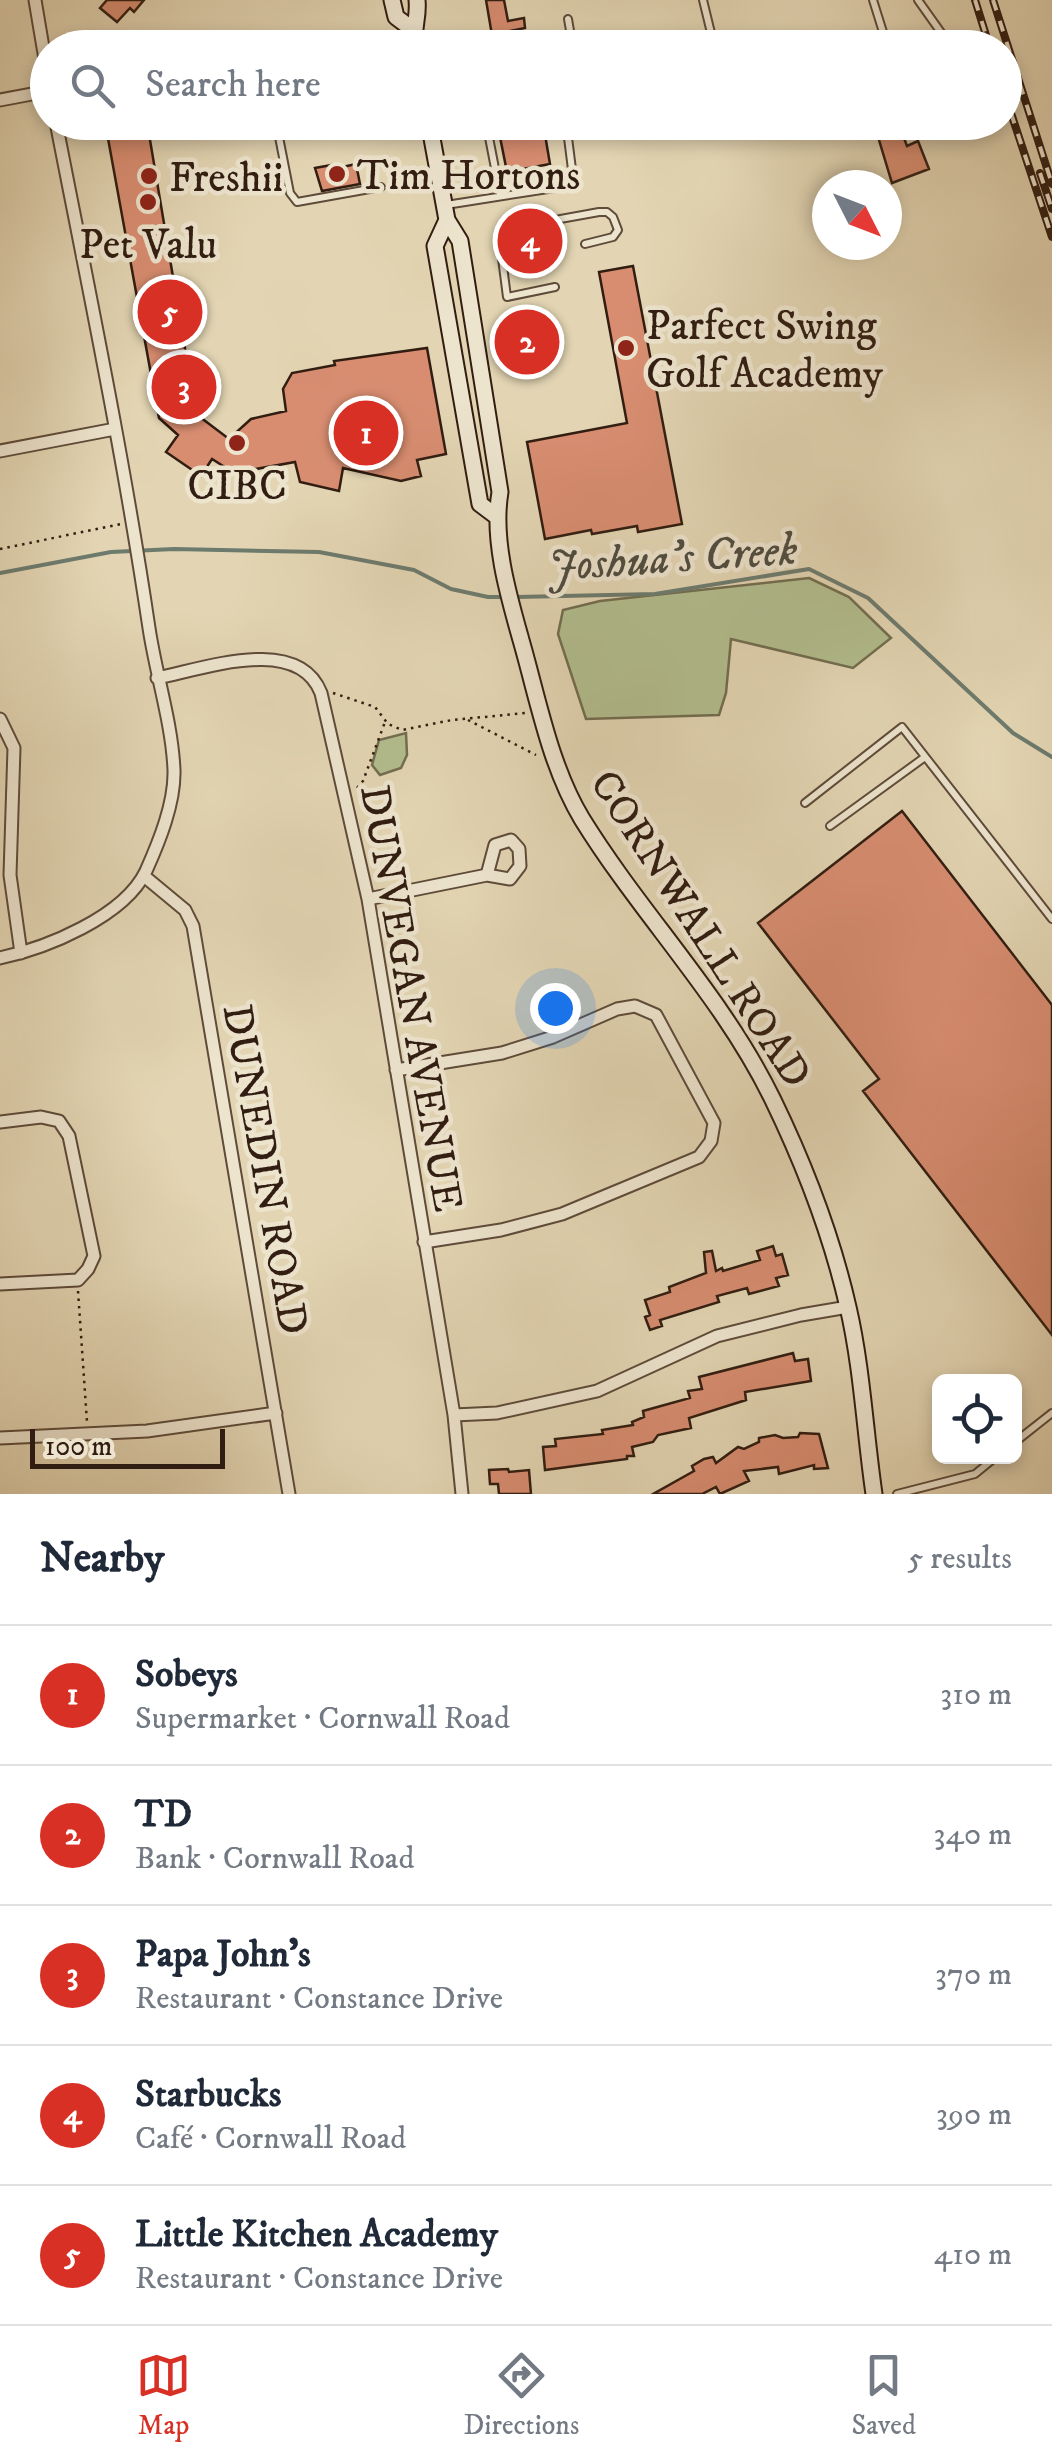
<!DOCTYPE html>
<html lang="en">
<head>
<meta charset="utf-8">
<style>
  body { margin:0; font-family:"IM FELL DW Pica",serif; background:#f6f6f7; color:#1f2937 }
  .controls { position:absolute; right:30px; bottom:30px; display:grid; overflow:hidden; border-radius:15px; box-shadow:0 5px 15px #0003 }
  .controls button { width:90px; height:90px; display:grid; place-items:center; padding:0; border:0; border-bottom:2px solid #e0e1e3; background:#fff; color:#1f2937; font:50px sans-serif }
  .compass { position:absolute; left:812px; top:170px; width:90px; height:90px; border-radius:50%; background:#fff; box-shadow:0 5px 15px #0003; rotate:132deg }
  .scale { position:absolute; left:30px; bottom:25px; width:195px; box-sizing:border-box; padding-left:10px; border:5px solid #311d11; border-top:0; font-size:28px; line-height:35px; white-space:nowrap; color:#311d11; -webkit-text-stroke:8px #ede4ce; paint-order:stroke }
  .you { position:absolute; left:555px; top:1008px; width:35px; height:35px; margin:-25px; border:8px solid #fff; border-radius:50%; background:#1a73e8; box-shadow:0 0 0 15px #1a73e833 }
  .badge { display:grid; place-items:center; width:65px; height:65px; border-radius:50%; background:#d93025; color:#fff; font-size:32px; font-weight:700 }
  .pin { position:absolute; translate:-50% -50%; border:5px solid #fff; box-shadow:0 2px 10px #0006 }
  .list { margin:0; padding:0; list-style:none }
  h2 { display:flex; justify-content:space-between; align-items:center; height:130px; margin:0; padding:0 40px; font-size:42px }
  h2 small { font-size:32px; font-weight:400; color:#747a83 }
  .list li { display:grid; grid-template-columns:65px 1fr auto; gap:30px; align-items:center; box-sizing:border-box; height:140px; padding:0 40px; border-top:2px solid #e0e1e3 }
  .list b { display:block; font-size:38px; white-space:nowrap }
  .list p { margin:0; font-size:32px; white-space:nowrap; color:#747a83 }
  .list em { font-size:32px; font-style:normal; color:#747a83 }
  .icon { flex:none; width:55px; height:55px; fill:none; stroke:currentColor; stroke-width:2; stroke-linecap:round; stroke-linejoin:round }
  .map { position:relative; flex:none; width:1052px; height:1494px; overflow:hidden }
  .search { position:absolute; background:#fff; box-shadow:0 5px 15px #0003; left:30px; right:30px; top:30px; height:110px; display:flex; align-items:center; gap:25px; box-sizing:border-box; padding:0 35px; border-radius:55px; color:#747a83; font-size:38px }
  .sheet { height:830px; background:#fff }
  nav { display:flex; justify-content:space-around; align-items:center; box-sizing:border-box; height:140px; border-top:2px solid #e0e1e3; background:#fff; font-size:28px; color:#747a83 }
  nav a { display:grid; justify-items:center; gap:5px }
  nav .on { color:#d93025 }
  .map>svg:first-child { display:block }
  .green { fill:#b2bd8e; stroke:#726d50; stroke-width:2.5 }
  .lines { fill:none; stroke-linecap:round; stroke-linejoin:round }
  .stream { stroke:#6d7b6e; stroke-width:4 }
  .building { fill:#d88d71; stroke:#311d11; stroke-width:2.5 }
  .lane-casing { stroke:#5e4b3a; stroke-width:10 }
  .street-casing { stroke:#5e4b3a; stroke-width:15 }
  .secondary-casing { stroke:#311d11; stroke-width:19 }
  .path { stroke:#311d11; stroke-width:2.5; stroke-dasharray:2.5 5; stroke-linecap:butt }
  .lane { stroke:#ede4ce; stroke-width:6 }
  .street { stroke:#ede4ce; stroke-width:11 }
  .secondary { stroke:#ede4ce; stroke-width:15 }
  .rail-casing { stroke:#311d11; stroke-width:8 }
  .rail { stroke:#ede4ce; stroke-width:4; stroke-dasharray:11; stroke-linecap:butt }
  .poi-dot { fill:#8f2418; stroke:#ede4ce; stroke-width:4 }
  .labels { text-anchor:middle; stroke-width:9; stroke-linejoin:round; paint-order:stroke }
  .poi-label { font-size:42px; fill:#311d11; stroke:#ede4ce; text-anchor:start }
  .street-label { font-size:42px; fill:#311d11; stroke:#ede4ce }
  .water-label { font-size:45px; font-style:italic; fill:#4f4c40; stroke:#ede4ce }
</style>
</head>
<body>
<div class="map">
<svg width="1052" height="1494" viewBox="0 0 1052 1494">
  <rect width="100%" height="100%" fill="#e3d5b3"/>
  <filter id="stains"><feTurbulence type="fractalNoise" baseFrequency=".002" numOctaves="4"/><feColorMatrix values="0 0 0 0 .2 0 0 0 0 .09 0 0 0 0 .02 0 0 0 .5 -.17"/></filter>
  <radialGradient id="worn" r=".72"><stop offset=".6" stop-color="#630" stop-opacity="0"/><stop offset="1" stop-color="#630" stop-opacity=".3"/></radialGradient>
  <!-- green -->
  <path class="green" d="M809,578L849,597L891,638L853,668L731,639L726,693L719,715L586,719L558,634L563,610L600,601Z
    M406,733L407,755L401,768L380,775L372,765L379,740Z"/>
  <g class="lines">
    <!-- stream -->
    <path class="stream" d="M0,573L111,552L174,549L319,552L414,570L451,589L488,597H506
      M516,597L655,594L809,569L868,598L1013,733L1052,757"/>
  </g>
  <!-- building -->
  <path class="building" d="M107,0H144L134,12L130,8L117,22L100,8Z
    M486,0H504L508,21L524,18L525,28L510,31L512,44L494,47Z
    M105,122H147L196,414L229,439L251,419L286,411L283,389L292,373L335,365L334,361L427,348L446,454L417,460L421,476L401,481L343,468L339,491L300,482L295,462L234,473L212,459L201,476L166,452L178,435L159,418Z
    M898,122L907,146L918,141L929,169L892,183L876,130Z
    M543,123L550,164L507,172L499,132Z
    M337,164L338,168L356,164L360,184L322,191L315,168Z
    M545,229L548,246L516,252L512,236Z
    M633,266L682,524L638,532L637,526L592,534L591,530L545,539L527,442L627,423L599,272Z
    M538,321L544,354L516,359L510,327Z
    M902,811L1052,1005V1335L863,1091L879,1079L758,923Z
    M773,1246L776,1256L782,1254L788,1275L776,1278L779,1286L749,1294L747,1288L717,1296L719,1302L660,1320L662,1326L650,1330L645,1317L650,1315L645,1300L670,1292L669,1287L706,1273L704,1252L712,1251L716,1271L722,1268L723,1271L760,1260L757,1251Z
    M793,1353L795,1361L808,1359L811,1381L745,1392L746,1400L689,1418L691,1428L658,1435L653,1442L632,1447L634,1456H627V1459L545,1470L543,1447L556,1446L555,1439L603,1434L602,1430L633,1425L632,1422L644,1417L643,1411L690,1398L688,1391L702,1389L699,1377Z
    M800,1433L819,1434L828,1468L814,1469V1465L779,1474L778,1467L744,1471L749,1481L720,1494L716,1487L702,1494H653L694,1471L692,1466L704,1459L713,1457L716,1463L738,1447L744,1449L759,1442V1438L775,1435L783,1438L798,1437Z
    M508,1469L509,1472L529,1470L531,1494H499L498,1484H490L489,1470Z"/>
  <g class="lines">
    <!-- lane casing -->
    <g class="lane-casing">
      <path id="lane" d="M703,0L712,37
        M873,0L888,48
        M918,0L952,48
        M568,19L573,48
        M542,46V48
        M486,122L500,194
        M279,137L290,193L297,202L381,187
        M446,205L574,185L566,122
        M555,287L507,297L499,235L505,229L599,212H607L613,217L618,230L613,237L585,244
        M805,803L902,727L1052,919
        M830,826L925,757
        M1014,1443L1052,1413
        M897,1494L975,1474L997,1456"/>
    </g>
    <!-- street casing -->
    <g class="street-casing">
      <path id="street" d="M35,0L48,77
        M0,100L48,91
        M0,451L115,429
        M157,678C203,669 298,634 321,693L368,899L454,1415L462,1494
        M0,719L14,748L10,875L21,953
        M144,876L185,910L193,926L289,1494
        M368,899L487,875L510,879L520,866L519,849L511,840L495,845L487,875
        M0,958C46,948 124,917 146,871C159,842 175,803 174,770C172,723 156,675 149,628C124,459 89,291 56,122
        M396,1070L502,1053L553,1037L617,1009L635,1006L656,1015L714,1123L711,1141L699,1157L562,1214L501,1230L424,1242
        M0,1122L41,1117L59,1121L69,1136L94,1256L88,1269L78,1280L0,1284
        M454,1415L497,1413L597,1391L717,1336L801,1315L848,1307
        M0,1438L147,1431L276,1413"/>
    </g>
    <!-- secondary casing -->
    <g class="secondary-casing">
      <path id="secondary" d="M392,0L396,17L412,29
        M415,48C412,28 419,19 417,0
        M429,122L447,220L460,241L500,492C492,539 508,594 521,640C538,699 550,766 582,819C642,916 723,997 773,1100C804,1164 832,1237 848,1307C862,1367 865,1432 874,1494
        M447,220L435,246L480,504L496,516"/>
    </g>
    <!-- path -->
    <path class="path" d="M0,549L121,524
      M333,693L375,707L388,724L402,730L452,720L526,713
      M468,720L536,755
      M357,788L363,781L385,722
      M78,1291L87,1422"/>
    <!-- lane -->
    <use href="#lane" class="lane"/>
    <!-- street -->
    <use href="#street" class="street"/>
    <!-- secondary -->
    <use href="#secondary" class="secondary"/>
    <!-- rail casing -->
    <g class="rail-casing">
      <path id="rail" d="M975,0L990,48
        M993,0L1052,184
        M1004,92L1052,237
        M1040,173L1052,209"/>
    </g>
    <!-- rail -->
    <use href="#rail" class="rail"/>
  </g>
  <!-- markers -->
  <g class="poi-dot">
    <circle cx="337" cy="174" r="10"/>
    <circle cx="149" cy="176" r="10"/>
    <circle cx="148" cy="202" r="10"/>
    <circle cx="626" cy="348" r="10"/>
    <circle cx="237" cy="443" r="10"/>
  </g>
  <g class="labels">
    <!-- poi labels -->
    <g class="poi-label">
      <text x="357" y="189">Tim Hortons</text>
      <text x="169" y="191">Freshii</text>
      <text x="148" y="258" text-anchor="middle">Pet Valu</text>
      <text x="646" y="339">Parfect Swing<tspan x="646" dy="48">Golf Academy</tspan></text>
      <text x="237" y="499" text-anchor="middle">CIBC</text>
    </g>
    <!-- street labels -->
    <g class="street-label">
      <text transform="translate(702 928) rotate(57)" y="15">CORNWALL ROAD</text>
      <text transform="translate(413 998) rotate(80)" y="15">DUNVEGAN AVENUE</text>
      <text transform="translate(267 1169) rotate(80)" y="15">DUNEDIN ROAD</text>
    </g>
    <!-- water labels -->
    <g class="water-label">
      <text transform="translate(672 556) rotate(-4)" y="16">Joshua's Creek</text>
    </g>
  </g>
  <rect width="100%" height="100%" filter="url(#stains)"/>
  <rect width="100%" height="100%" fill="url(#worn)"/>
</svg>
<div class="controls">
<button><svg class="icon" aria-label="locate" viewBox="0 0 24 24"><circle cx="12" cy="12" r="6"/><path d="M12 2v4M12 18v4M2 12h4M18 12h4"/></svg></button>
</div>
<svg class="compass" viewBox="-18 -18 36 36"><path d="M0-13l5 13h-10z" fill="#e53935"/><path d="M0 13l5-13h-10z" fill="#747a83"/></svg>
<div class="scale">100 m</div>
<div class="you"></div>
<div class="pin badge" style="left:366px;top:433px">1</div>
<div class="pin badge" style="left:527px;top:342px">2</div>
<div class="pin badge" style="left:184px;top:387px">3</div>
<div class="pin badge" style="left:530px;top:241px">4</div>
<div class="pin badge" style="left:170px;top:312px">5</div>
<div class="search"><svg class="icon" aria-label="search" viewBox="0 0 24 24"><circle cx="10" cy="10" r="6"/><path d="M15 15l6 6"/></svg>Search here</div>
</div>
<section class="sheet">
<h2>Nearby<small>5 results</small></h2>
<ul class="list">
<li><span class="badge">1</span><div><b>Sobeys</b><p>Supermarket · Cornwall Road</p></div><em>310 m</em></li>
<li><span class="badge">2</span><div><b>TD</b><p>Bank · Cornwall Road</p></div><em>340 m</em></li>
<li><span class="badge">3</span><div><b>Papa John's</b><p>Restaurant · Constance Drive</p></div><em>370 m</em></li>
<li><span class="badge">4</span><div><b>Starbucks</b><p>Café · Cornwall Road</p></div><em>390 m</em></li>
<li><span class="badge">5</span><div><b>Little Kitchen Academy</b><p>Restaurant · Constance Drive</p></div><em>410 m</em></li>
</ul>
</section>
<nav>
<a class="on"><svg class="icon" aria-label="map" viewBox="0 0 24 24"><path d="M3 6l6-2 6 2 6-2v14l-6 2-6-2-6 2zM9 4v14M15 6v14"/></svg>Map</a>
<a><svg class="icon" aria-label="directions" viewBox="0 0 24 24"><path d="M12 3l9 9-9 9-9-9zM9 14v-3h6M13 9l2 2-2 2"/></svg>Directions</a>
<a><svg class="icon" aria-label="saved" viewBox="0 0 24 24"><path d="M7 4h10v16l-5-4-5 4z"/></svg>Saved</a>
</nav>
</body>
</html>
